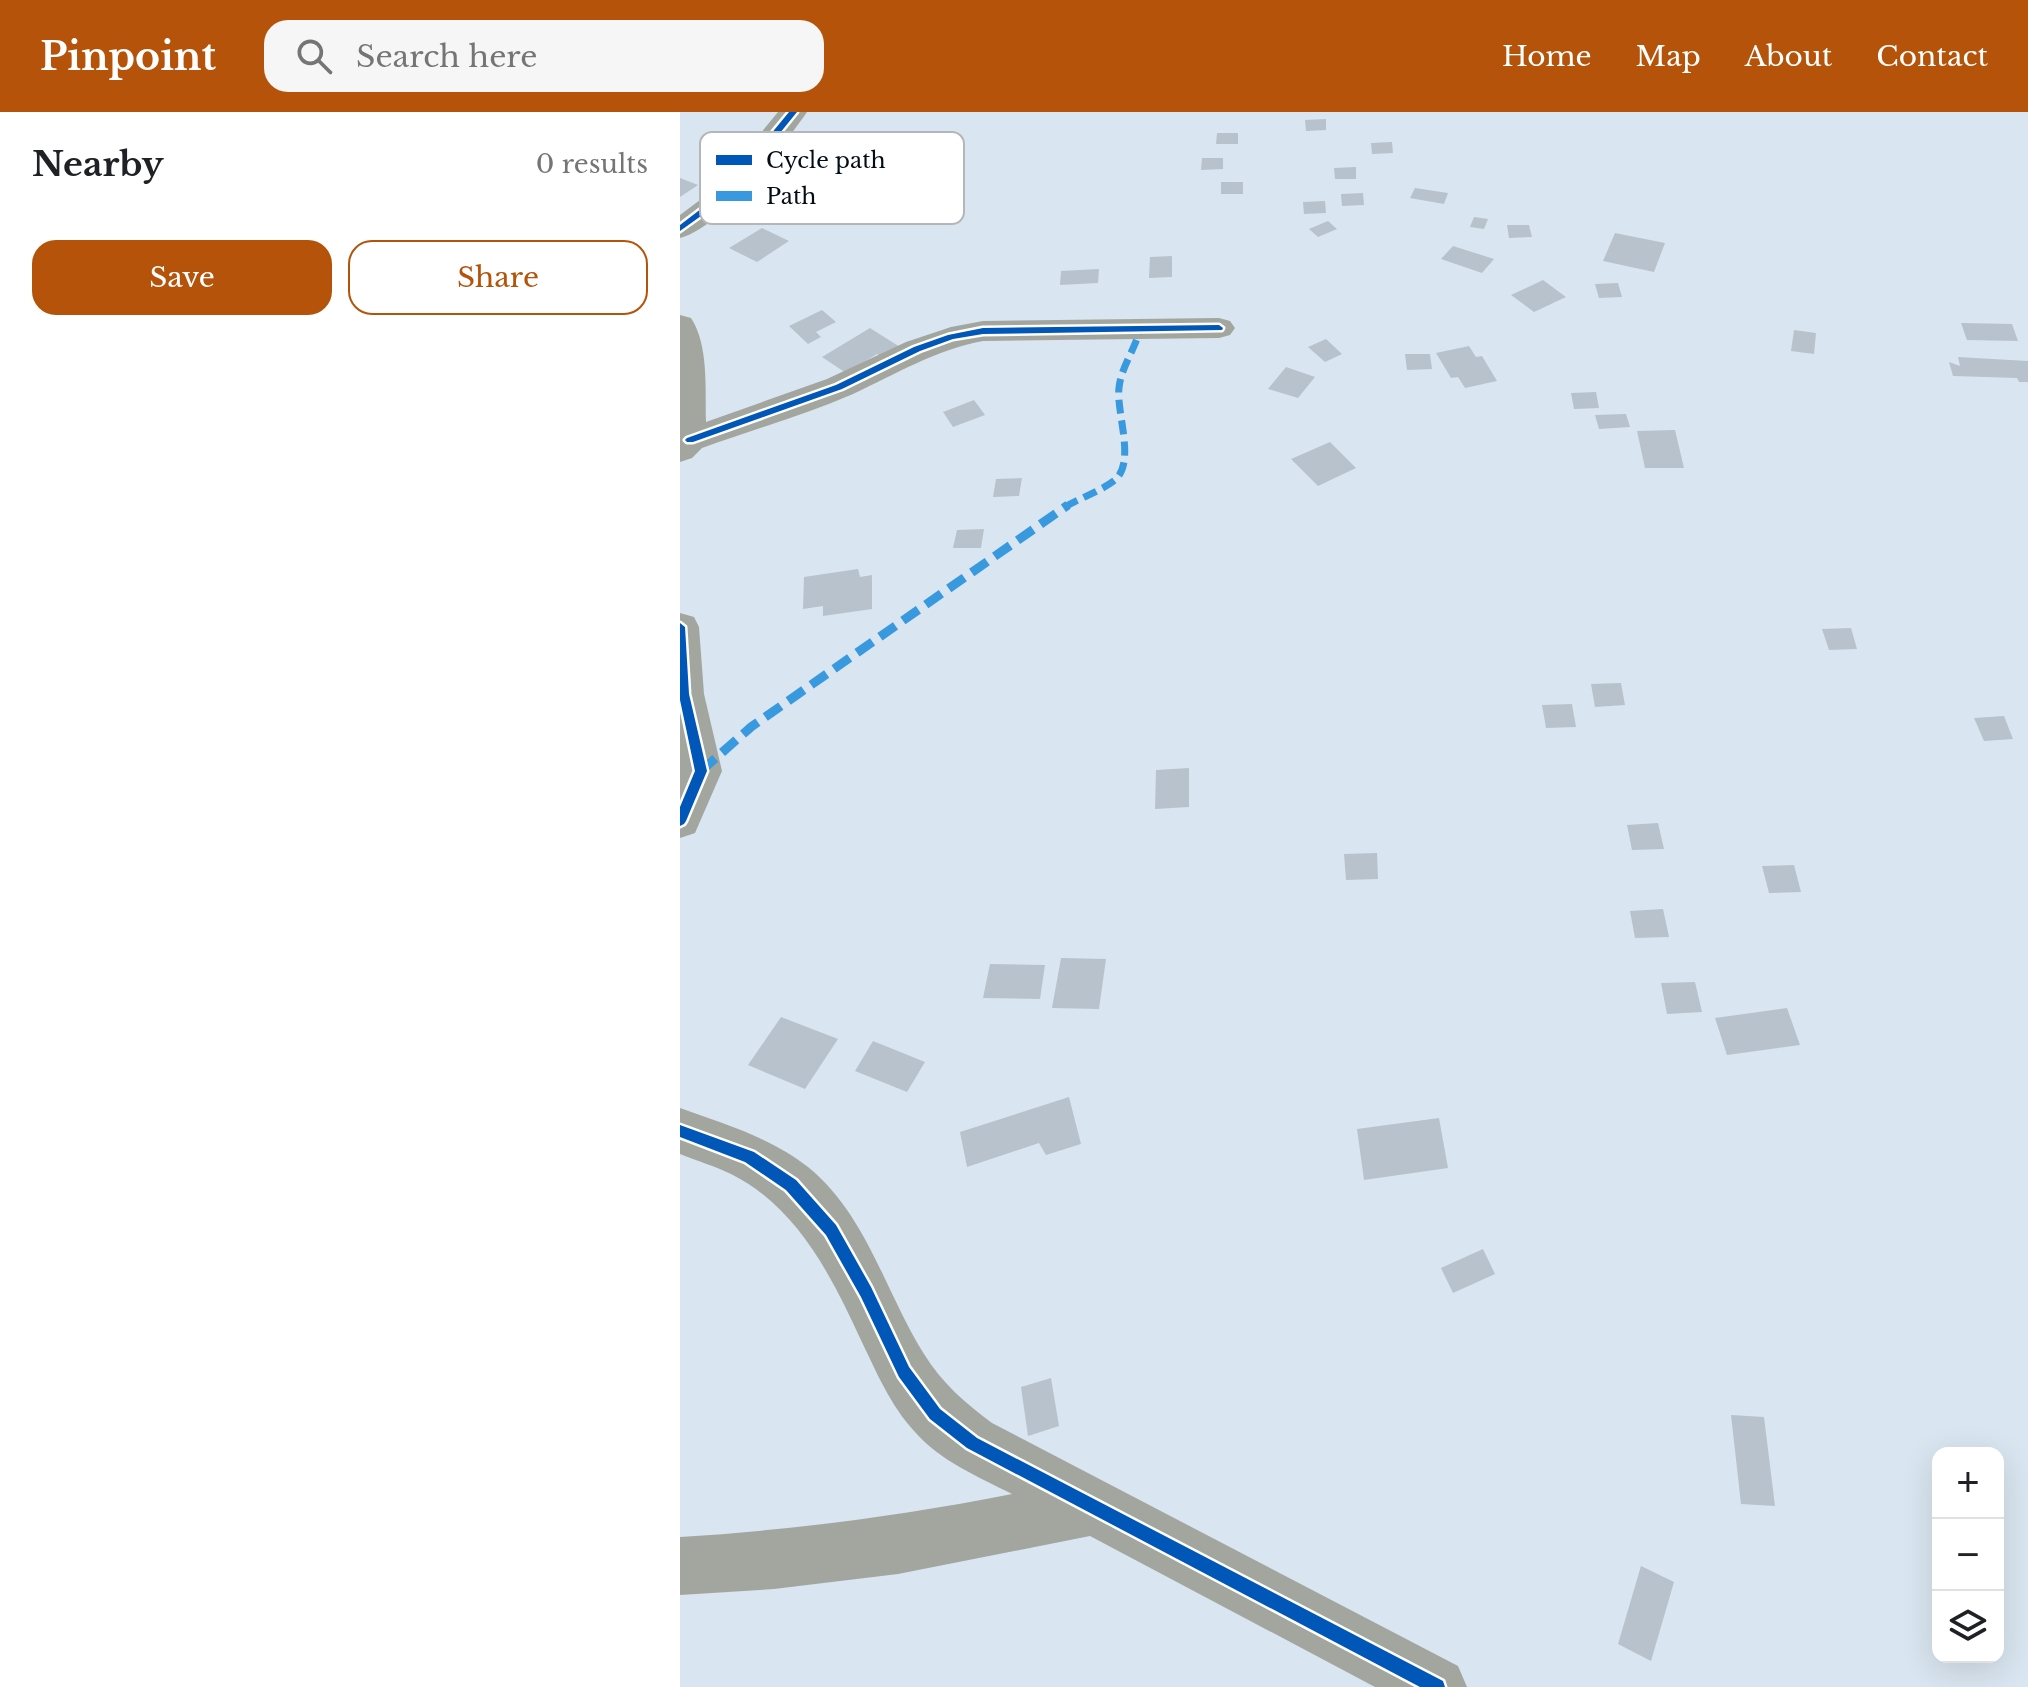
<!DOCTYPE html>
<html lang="en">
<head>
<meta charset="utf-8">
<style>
  body { margin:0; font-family:"Libre Baskerville",serif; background:#f6f6f6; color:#202124 }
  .controls { position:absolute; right:24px; bottom:24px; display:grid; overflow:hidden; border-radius:16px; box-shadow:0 8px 32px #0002 }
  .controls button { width:72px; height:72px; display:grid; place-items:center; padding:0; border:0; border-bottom:2px solid #e0e0e0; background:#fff; color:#202124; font:40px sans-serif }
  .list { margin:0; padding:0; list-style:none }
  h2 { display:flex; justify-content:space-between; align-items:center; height:104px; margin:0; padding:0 32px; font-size:34px }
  h2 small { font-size:26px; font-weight:400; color:#757577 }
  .actions { display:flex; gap:16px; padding:24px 32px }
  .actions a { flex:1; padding:18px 0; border:2px solid #b45309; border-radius:24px; text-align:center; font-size:28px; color:#b45309 }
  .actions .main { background:#b45309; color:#fff }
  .icon { flex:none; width:44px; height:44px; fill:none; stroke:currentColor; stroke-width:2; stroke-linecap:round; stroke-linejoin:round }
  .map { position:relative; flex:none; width:1348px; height:1575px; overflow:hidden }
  header { display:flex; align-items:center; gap:48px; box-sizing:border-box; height:112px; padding:0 40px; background:#b45309; color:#fff }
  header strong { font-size:38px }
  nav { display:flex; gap:44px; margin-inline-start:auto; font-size:28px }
  .search { width:560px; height:72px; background:#f6f6f6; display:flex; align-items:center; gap:20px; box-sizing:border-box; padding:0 28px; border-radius:24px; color:#757577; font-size:30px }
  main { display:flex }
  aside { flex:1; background:#fff }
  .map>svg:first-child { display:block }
  .building { fill:#b8c2cc }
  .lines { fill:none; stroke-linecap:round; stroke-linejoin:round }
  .minor { fill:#a3a69f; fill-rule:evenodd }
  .quiet-far1 { stroke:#3999df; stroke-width:7; stroke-dasharray:14 7; stroke-linecap:butt }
  .quiet { stroke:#3999df; stroke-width:9; stroke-dasharray:19 9; stroke-linecap:butt }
  .cycleway-casing { stroke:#fff; stroke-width:5 }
  .cycleway { fill:#0057b8; fill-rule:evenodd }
  .key { fill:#fff; stroke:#b4b6b9; stroke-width:2 }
  .key-label { font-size:22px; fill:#040d15 }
</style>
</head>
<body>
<header>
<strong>Pinpoint</strong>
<div class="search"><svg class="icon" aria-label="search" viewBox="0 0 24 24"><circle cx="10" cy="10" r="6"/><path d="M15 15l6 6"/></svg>Search here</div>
<nav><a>Home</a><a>Map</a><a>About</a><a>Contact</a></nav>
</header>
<main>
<aside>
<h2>Nearby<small>0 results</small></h2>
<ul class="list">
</ul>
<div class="actions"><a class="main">Save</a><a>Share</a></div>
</aside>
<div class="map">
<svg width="1348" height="1575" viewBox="0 0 1348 1575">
  <rect width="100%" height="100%" fill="#d9e5f0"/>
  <!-- building -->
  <path class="building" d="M646,7V18L626,19L625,8Z
    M537,21H558V32H536Z
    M712,30L713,41L692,42L691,31Z
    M522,46H543V57L521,58Z
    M676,55V67H655L654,56Z
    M0,66L18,73L0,85Z
    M541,70H563V82H541Z
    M735,76L768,81L764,92L730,86Z
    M683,81L684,93L662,94L661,82Z
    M645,89L646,101L624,102L623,90Z
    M794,105L808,107L804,117L790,115Z
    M648,109L657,117L638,125L629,117Z
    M827,113H849L852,125L829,126Z
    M82,116L109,129L77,150L49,136Z
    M935,121L985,131L974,160L923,149Z
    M773,134L814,147L802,161L761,147Z
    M492,144V165L469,166L470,145Z
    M419,157L418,171L380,173L381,159Z
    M863,168L886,185L854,200L831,183Z
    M938,171L942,185L919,186L915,172Z
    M142,198L156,210L136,220L141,225L128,232L109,214Z
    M1281,211L1332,212L1338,229L1287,228Z
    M190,216L220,235L202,246L197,242L166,261L142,245Z
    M1114,218L1136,221L1134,242L1111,239Z
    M646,227L662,242L645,250L628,235Z
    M789,234L796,245L802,244L817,269L785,276L778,265L771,266L756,241Z
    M725,242H750L752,257L727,258Z
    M1278,245L1348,249V270H1339L1337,266L1273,264L1269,250L1280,254Z
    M606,255L635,265L618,286L588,277Z
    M916,280L919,296L894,297L891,281Z
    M294,288L305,303L273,315L263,300Z
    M946,302L950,315L919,317L915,303Z
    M995,318L1004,356H965L957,319Z
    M650,330L676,356L638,374L611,347Z
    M342,366L339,384L313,385L316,367Z
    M304,417L301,436H273L277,418Z
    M178,457L180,465L192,463V497L143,504V494L123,497L124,465Z
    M1171,516L1177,537L1149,538L1142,517Z
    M941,571L945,593L915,595L911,572Z
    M892,592L896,615L866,616L862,593Z
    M1324,604L1333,627L1304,629L1294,606Z
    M509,656V695L475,697L476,658Z
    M978,711L984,737L952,738L947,713Z
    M697,741L698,767L666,768L664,742Z
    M1114,753L1121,780L1089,781L1082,754Z
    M983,797L989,825L955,826L950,799Z
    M381,846L426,847L419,897L372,896Z
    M310,852L365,853L360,887L303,886Z
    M1015,870L1022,900L987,902L981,871Z
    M1107,896L1120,933L1047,943L1035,906Z
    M101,905L158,927L125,977L68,953Z
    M193,929L245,950L227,980L175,959Z
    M389,985L401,1032L366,1043L359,1031L287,1055L280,1020Z
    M759,1006L768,1056L684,1068L677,1017Z
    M803,1137L815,1162L773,1181L761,1156Z
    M371,1266L379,1314L348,1324L341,1275Z
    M1051,1303L1084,1305L1095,1394L1061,1392Z
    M961,1454L994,1470L971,1549L938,1532Z"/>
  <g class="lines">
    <!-- minor -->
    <path class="minor" d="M98,0H127C102,36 42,115 0,126V103L36,76Z
      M0,203L11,206C29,233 25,278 26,310L147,267L226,230L271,215L303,209L539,206L550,209L555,216L550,223L539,226L303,229C255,238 216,262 173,282C124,303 72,318 22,336L12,346L0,350Z
      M0,501L14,505L19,515L24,582L42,659L15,721L0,726Z
      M0,996C44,1012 90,1025 128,1055C187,1103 205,1180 244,1242C262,1271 285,1291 312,1311L778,1554L787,1575H695L410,1424L218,1462L94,1477L0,1483V1425C112,1418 221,1404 332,1382C299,1365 260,1349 235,1320C210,1293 196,1259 180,1226C151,1163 116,1094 51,1062C35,1054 17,1049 0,1042Z"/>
    <!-- quiet-far1 -->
    <path class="quiet-far1" d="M385,395C400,386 421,379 435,368C456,350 436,300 439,276C441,255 455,238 460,217"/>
    <!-- quiet -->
    <path class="quiet" d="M21,659L71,615L388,393"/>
    <!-- cycleway casing -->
    <g class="cycleway-casing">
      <path id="cycleway" d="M109,0H117L49,84L0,119V113L43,80Z
        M539,213L543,216L542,218L303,222L273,227L240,239L162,277L13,330H7L5,328L7,326L156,273L234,235L268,223L303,216Z
        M0,511L5,515L9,582L27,659L6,709L4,712L0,714V695L15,659L0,588Z
        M0,1013L74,1040L116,1068L156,1113L191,1175L229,1255L260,1297L297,1326L763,1569L765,1575H740L287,1336L250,1307L219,1265L181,1185L146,1123L106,1078L65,1050L0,1025Z"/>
    </g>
    <!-- cycleway -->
    <use href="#cycleway" class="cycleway"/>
  </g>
  <!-- legend -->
  <rect x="20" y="20" width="264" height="92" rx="12" class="key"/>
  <rect x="36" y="43" width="36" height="10" fill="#0057b8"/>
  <rect x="36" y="79" width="36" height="10" fill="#3999df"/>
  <g class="key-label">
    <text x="86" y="56">Cycle path</text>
    <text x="86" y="92">Path</text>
  </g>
</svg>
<div class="controls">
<button>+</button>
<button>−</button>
<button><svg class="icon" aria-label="layers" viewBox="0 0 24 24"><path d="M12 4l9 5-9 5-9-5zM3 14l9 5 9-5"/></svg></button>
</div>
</div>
</main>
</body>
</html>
